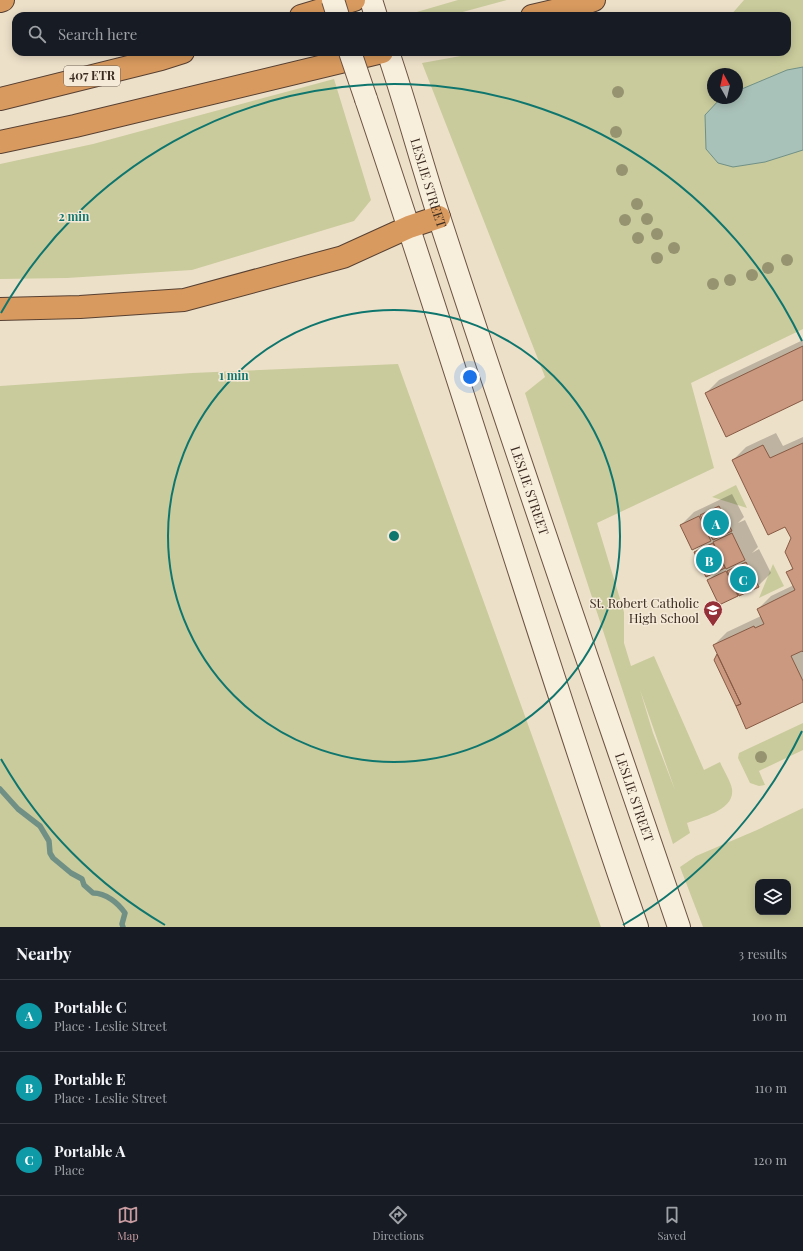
<!DOCTYPE html>
<html lang="en">
<head>
<meta charset="utf-8">
<style>
  body { margin:0; font-family:"Playfair Display",serif; background:#20242c; color:#f1f3f6 }
  .controls { position:absolute; right:12px; bottom:12px; display:grid; overflow:hidden; border-radius:8px; box-shadow:0 2px 10px #0003 }
  .controls button { width:36px; height:36px; display:grid; place-items:center; padding:0; border:0; border-bottom:1px solid #363941; background:#171b24; color:#f1f3f6; font:20px sans-serif }
  .compass { position:absolute; left:707px; top:68px; width:36px; height:36px; border-radius:50%; background:#171b24; box-shadow:0 2px 10px #0003; rotate:352deg }
  .you { position:absolute; left:470px; top:377px; width:14px; height:14px; margin:-10px; border:3px solid #fff; border-radius:50%; background:#1a73e8; box-shadow:0 0 0 6px #1a73e833 }
  .badge { display:grid; place-items:center; width:26px; height:26px; border-radius:50%; background:#c89ba0; color:#fff; font-size:13px; font-weight:700 }
  .pin { position:absolute; translate:-50% -50%; border:2px solid #fff; box-shadow:0 1px 4px #0006 }
  .list { margin:0; padding:0; list-style:none }
  h2 { display:flex; justify-content:space-between; align-items:center; height:52px; margin:0; padding:0 16px; font-size:17px }
  h2 small { font-size:13px; font-weight:400; color:#9ea1a6 }
  .list li { display:grid; grid-template-columns:26px 1fr auto; gap:12px; align-items:center; box-sizing:border-box; height:72px; padding:0 16px; border-top:1px solid #363941 }
  .list b { display:block; font-size:15px; white-space:nowrap }
  .list p { margin:0; font-size:13px; white-space:nowrap; color:#9ea1a6 }
  .list em { font-size:13px; font-style:normal; color:#9ea1a6 }
  .icon { flex:none; width:22px; height:22px; fill:none; stroke:currentColor; stroke-width:2; stroke-linecap:round; stroke-linejoin:round }
  .map { position:relative; flex:none; width:803px; height:927px; overflow:hidden }
  .search { position:absolute; background:#171b24; box-shadow:0 2px 10px #0003; left:12px; right:12px; top:12px; height:44px; display:flex; align-items:center; gap:10px; box-sizing:border-box; padding:0 14px; border-radius:12px; color:#9ea1a6; font-size:15px }
  .sheet { height:268px; background:#171b24 }
  nav { display:flex; justify-content:space-around; align-items:center; box-sizing:border-box; height:56px; border-top:1px solid #363941; background:#171b24; font-size:11px; color:#9ea1a6 }
  nav a { display:grid; justify-items:center; gap:2px }
  nav .on { color:#c89ba0 }
  .map>svg:first-child { display:block }
  .green { fill:#c9cb9c; fill-rule:evenodd }
  .water { fill:#a9c2b9; stroke:#709086 }
  .shadow { fill:#0003 }
  .lines { fill:none; stroke-linecap:round; stroke-linejoin:round }
  .stream { stroke:#709086; stroke-width:5.5 }
  .building { fill:#ca9980; stroke:#875a44 }
  .secondary-casing { stroke:#6b5341; stroke-width:24 }
  .motorway-casing { stroke:#574032; stroke-width:24 }
  .secondary { stroke:#f8eedc; stroke-width:22 }
  .motorway { stroke:#d89a5e; stroke-width:22 }
  .secondary-bridge-casing { stroke:#6b5341; stroke-width:24; stroke-linecap:butt }
  .secondary-bridge { stroke:#f8eedc; stroke-width:22 }
  .tree { fill:#969470 }
  .ring { fill:none; stroke:#0f766e; stroke-width:2 }
  .labels { text-anchor:middle; stroke-width:3; stroke-linejoin:round; paint-order:stroke }
  .shield { fill:#f5ead8; stroke:#726458; stroke-width:1 }
  .shield-label { font-size:12px; font-weight:bold; fill:#3a2b21 }
  .street-label { font-size:13px; fill:#3a2b21; stroke:#f5ead8 }
  .poi-label { font-size:13px; fill:#3a2b21; stroke:#f5ead8; text-anchor:end }
  .centre { fill:#0f766e; stroke:#f5ead8; stroke-width:2 }
  .ring-label { font-size:12px; text-anchor:middle; font-weight:bold; fill:#0f766e; stroke:#f5ead8; stroke-width:3; stroke-linejoin:round; paint-order:stroke }
</style>
</head>
<body>
<div class="map">
<svg width="803" height="927" viewBox="0 0 803 927">
  <rect width="100%" height="100%" fill="#ede0c9"/>
  <!-- green -->
  <path class="green" d="M458,0H507L448,16H403Z
    M744,0H803V329L691,383L714,468L597,523L624,612V643L631,666L654,656L704,770L720,762C723,769 731,782 732,789C735,810 702,817 687,823L690,833L673,844L525,393L545,377L422,63L483,52H787V16H730ZM713,74H737V98H713ZM640,690L675,790L653,733Z
    M334,79L371,200L354,221L192,270L67,278L0,279V164L93,144Z
    M398,364L601,927H0V386L192,373Z
    M736,485L747,508L712,497Z
    M773,564L784,586L759,598Z
    M803,723V750L759,771L765,785L759,786L750,783L738,758L739,753Z
    M803,808V927H703L680,867L696,856L757,830ZM758,882H788V912H758Z"/>
  <!-- water -->
  <path class="water" d="M803,67V150L765,162L733,167L718,163L706,149L705,115L720,99L737,98V91L787,70Z"/>
  <!-- shadow -->
  <path class="shadow" d="M803,340V399L706,393L719,380Z
    M776,433L783,446L803,437V701L747,728L715,660L718,654L714,645L727,632L761,616L758,609L771,596L794,585L788,572L793,567L792,538L786,525L733,460L746,447Z
    M732,494L744,517L738,523L745,520L758,547L752,553L759,549L771,573L758,586L739,594L737,596L708,581L718,571L695,552L703,544L681,525L694,512Z"/>
  <g class="lines">
    <!-- stream -->
    <path class="stream" d="M0,789L18,809L40,826L49,841L50,853L53,858L71,873L82,879L84,885L93,893C106,893 118,903 125,913L122,924L123,927"/>
  </g>
  <!-- building -->
  <path class="building" d="M803,346V400L726,437L705,393Z
    M803,443V652L802,651L791,656L803,681V702L746,729L736,706L741,704L713,645L754,626L755,628L764,624L757,609L795,590L786,572L793,569L785,552L791,538L785,527L768,535L732,460L763,445L770,458Z
    M719,506L732,531L713,540L700,515Z
    M699,516L711,541L692,550L680,525Z
    M732,533L745,560L726,569L713,542Z
    M713,543L725,568L706,577L694,552Z
    M746,562L759,587L739,596L727,571Z
    M726,571L738,596L719,605L707,580Z
    M717,654L741,704L736,706L714,660Z"/>
  <g class="lines">
    <!-- secondary casing -->
    <g class="secondary-casing">
      <g id="secondary">
        <path d="M371,0L376,16"/>
        <path id="s1" d="M388,52C407,108 422,165 440,220C517,457 599,692 679,927"/>
        <path d="M366,99C459,374 542,653 637,927"/>
      </g>
    </g>
    <!-- motorway casing -->
    <g class="motorway-casing">
      <path id="motorway" d="M0,1L3,0
        M301,16L354,0
        M532,16L583,4L594,0
        M0,99L161,59L183,52
        M0,142L75,126L382,52
        M0,309L80,307L184,300L343,257L409,227L439,217"/>
    </g>
    <!-- secondary -->
    <use href="#secondary" class="secondary"/>
    <!-- motorway -->
    <use href="#motorway" class="motorway"/>
    <!-- secondary-bridge casing -->
    <g class="secondary-bridge-casing">
      <path id="secondary-bridge" d="M333,0L338,16
        M350,52L366,99"/>
    </g>
    <!-- secondary-bridge -->
    <use href="#secondary-bridge" class="secondary-bridge"/>
  </g>
  <!-- trees -->
  <g class="tree">
    <circle cx="618" cy="92" r="6"/>
    <circle cx="616" cy="132" r="6"/>
    <circle cx="622" cy="170" r="6"/>
    <circle cx="637" cy="204" r="6"/>
    <circle cx="647" cy="219" r="6"/>
    <circle cx="625" cy="220" r="6"/>
    <circle cx="657" cy="234" r="6"/>
    <circle cx="638" cy="238" r="6"/>
    <circle cx="674" cy="248" r="6"/>
    <circle cx="657" cy="258" r="6"/>
    <circle cx="787" cy="260" r="6"/>
    <circle cx="768" cy="268" r="6"/>
    <circle cx="752" cy="275" r="6"/>
    <circle cx="730" cy="280" r="6"/>
    <circle cx="713" cy="284" r="6"/>
    <circle cx="761" cy="757" r="6"/>
  </g>
  <!-- distance rings -->
  <g class="ring">
    <circle cx="394" cy="536" r="226"/>
    <path d="M802 731A452 452 0 0 1 623 925M165 925A452 452 0 0 1 1 759M1 313A452 452 0 0 1 802 341"/>
  </g>
  <!-- icons -->
  <defs>
    <g id="school-pin" transform="scale(1)"><path d="M0 17L-7.5 6A9.5 9.5 0 1 1 7.5 6Z" fill="#963038" stroke="#f5ead8"/><path d="M0-5L7-2L0 1L-7-2ZM-4 1L0 2.5L4 1V4Q0 6-4 4Z" fill="#fff"/></g>
  </defs>
  <g fill-rule="evenodd">
    <use href="#school-pin" x="713" y="610"/>
  </g>
  <g class="labels">
    <!-- shield labels -->
    <rect class="shield" x="64" y="66" width="56" height="20" rx="3"/>
    <g class="shield-label">
      <text x="92" y="80">407 ETR</text>
    </g>
    <!-- street labels -->
    <g class="street-label">
      <text dy="5" stroke="none"><textPath href="#s1" startOffset="137">LESLIE STREET</textPath></text>
      <text dy="5" stroke="none"><textPath href="#s1" startOffset="461">LESLIE STREET</textPath></text>
      <text dy="5" stroke="none"><textPath href="#s1" startOffset="785">LESLIE STREET</textPath></text>
    </g>
    <!-- poi labels -->
    <g class="poi-label">
      <text x="699" y="608">St. Robert Catholic<tspan x="699" dy="15">High School</tspan></text>
    </g>
  </g>
  <circle cx="394" cy="536" r="6" class="centre"/>
  <g class="ring-label">
    <text x="74" y="221">2 min</text>
    <text x="234" y="380">1 min</text>
  </g>
</svg>
<div class="controls">
<button><svg class="icon" aria-label="layers" viewBox="0 0 24 24"><path d="M12 4l9 5-9 5-9-5zM3 14l9 5 9-5"/></svg></button>
</div>
<svg class="compass" viewBox="-18 -18 36 36"><path d="M0-13l5 13h-10z" fill="#e53935"/><path d="M0 13l5-13h-10z" fill="#9ea1a6"/></svg>
<div class="you"></div>
<div class="pin badge" style="left:716px;top:523px;background:#0f9aa8">A</div>
<div class="pin badge" style="left:709px;top:560px;background:#0f9aa8">B</div>
<div class="pin badge" style="left:743px;top:579px;background:#0f9aa8">C</div>
<div class="search"><svg class="icon" aria-label="search" viewBox="0 0 24 24"><circle cx="10" cy="10" r="6"/><path d="M15 15l6 6"/></svg>Search here</div>
</div>
<section class="sheet">
<h2>Nearby<small>3 results</small></h2>
<ul class="list">
<li><span class="badge" style="background:#0f9aa8">A</span><div><b>Portable C</b><p>Place · Leslie Street</p></div><em>100 m</em></li>
<li><span class="badge" style="background:#0f9aa8">B</span><div><b>Portable E</b><p>Place · Leslie Street</p></div><em>110 m</em></li>
<li><span class="badge" style="background:#0f9aa8">C</span><div><b>Portable A</b><p>Place</p></div><em>120 m</em></li>
</ul>
</section>
<nav>
<a class="on"><svg class="icon" aria-label="map" viewBox="0 0 24 24"><path d="M3 6l6-2 6 2 6-2v14l-6 2-6-2-6 2zM9 4v14M15 6v14"/></svg>Map</a>
<a><svg class="icon" aria-label="directions" viewBox="0 0 24 24"><path d="M12 3l9 9-9 9-9-9zM9 14v-3h6M13 9l2 2-2 2"/></svg>Directions</a>
<a><svg class="icon" aria-label="saved" viewBox="0 0 24 24"><path d="M7 4h10v16l-5-4-5 4z"/></svg>Saved</a>
</nav>
</body>
</html>
